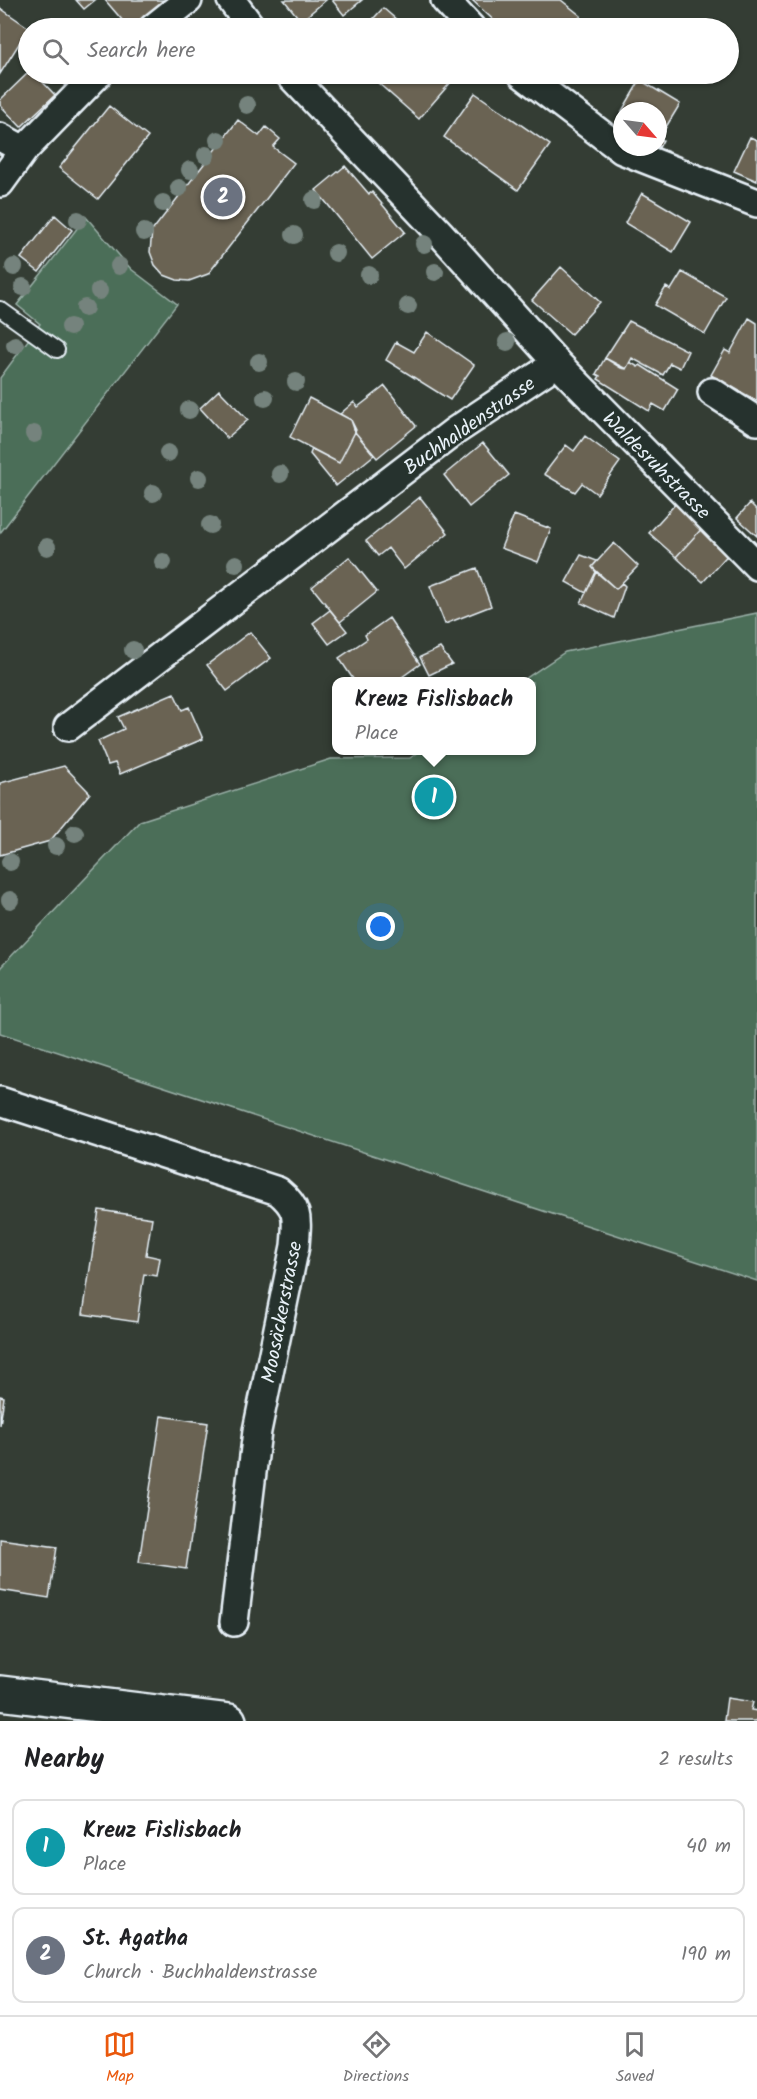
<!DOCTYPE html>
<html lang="en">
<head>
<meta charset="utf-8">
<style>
  body { margin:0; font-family:Kalam,sans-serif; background:#f2f2f2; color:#202124 }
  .compass { position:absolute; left:613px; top:102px; width:54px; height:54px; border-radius:50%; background:#fff; box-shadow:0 2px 4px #0004; rotate:118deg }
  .you { position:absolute; left:381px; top:927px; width:21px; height:21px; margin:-15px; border:4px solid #fff; border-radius:50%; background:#1a73e8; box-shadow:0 0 0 9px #1a73e833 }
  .badge { display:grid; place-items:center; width:39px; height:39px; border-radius:50%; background:#ea580c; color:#fff; font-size:20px; font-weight:700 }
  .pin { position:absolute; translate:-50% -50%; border:3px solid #fff; box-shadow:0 2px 6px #0006 }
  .popup { position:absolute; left:332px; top:677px; width:204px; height:78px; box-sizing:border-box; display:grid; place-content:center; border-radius:12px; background:#fff; filter:drop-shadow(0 2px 4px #0005); font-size:20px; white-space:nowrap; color:#757577 }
  .popup b { font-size:22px; color:#202124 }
  .popup::after { content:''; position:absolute; left:50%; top:100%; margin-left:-12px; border:12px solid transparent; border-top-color:#fff }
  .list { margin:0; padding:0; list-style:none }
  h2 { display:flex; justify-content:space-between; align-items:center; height:78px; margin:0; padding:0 24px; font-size:26px }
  h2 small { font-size:20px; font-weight:400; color:#757577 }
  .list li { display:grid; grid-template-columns:39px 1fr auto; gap:18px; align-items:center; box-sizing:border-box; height:96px; margin:0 12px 12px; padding:0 12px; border:2px solid #e0e0e0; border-radius:12px }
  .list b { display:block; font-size:22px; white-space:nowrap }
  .list p { margin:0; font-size:20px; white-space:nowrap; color:#757577 }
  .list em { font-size:20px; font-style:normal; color:#757577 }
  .icon { flex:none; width:33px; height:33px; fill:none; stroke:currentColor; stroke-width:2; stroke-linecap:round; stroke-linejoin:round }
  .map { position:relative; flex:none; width:757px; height:1721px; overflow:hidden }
  .search { position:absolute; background:#fff; box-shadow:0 2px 4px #0004; left:18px; right:18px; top:18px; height:66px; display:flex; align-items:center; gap:15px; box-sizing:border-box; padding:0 21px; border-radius:33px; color:#757577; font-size:22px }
  .sheet { height:294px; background:#fff }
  nav { display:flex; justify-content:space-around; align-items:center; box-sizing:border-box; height:84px; border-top:2px solid #e0e0e0; background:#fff; font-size:16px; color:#757577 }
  nav a { display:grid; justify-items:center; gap:3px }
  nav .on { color:#ea580c }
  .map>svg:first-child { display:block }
  .green { fill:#4c6e58; stroke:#9ab0a8; stroke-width:1.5 }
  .building { fill:#6a6352; stroke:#e8f1f8; stroke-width:1.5 }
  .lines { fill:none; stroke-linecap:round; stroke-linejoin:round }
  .lane-casing { stroke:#e8f1f8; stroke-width:18 }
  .street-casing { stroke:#e8f1f8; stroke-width:32 }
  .secondary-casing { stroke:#e8f1f8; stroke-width:38 }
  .lane { stroke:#26332d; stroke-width:14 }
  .street { stroke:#26332d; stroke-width:27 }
  .secondary { stroke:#26332d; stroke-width:33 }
  .tree { fill:#75837d }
  .labels { text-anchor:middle; stroke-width:5; stroke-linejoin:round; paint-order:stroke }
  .street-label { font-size:20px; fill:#e8f1f8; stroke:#26332d }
</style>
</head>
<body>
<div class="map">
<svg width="757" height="1721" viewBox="0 0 757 1721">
  <rect width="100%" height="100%" fill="#343d34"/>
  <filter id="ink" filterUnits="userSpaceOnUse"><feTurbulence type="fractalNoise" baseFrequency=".0167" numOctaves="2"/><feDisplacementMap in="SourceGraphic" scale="12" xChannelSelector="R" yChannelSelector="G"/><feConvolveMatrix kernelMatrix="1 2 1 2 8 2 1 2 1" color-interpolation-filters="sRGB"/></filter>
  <g filter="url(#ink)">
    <!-- green -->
    <path class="green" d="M86,217L131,269L177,304L0,533V378L40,324L17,305Z
      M757,613V1281L0,1033V968L140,821L331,759L410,758L422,750H532V682L522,681L565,652Z"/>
    <!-- building -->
    <path class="building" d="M76,0H95L84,9Z
      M105,0H167L133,28H129Z
      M284,0H326L301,21Z
      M332,0H362L344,15Z
      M472,0H561L581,16L569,28H502Z
      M0,8L29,28L0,74Z
      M383,8L406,28H365Z
      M28,73L35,74L55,95L21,127L0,105V100Z
      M368,74H458L419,119Z
      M640,80L680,104L663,132L658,129V111H622Z
      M475,93L550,145L518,190L444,137Z
      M109,106L148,137L98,199L59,168Z
      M238,120L259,136L266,127L280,139L273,147L294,163L208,274L189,281L177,280L164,275L155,265L150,252L152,231Z
      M658,137L663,140L655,155L640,147H658Z
      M750,137L757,140V181L734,171Z
      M345,166L369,194L372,192L405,232L372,259L316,190Z
      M642,193L691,222L673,252L625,223Z
      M55,215L72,230L39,272L21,258Z
      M561,267L600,302L571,334L532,300Z
      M682,272L726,297L705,334L655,305L666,287L671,290Z
      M749,318L757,323V401L711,375L725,350L730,353Z
      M629,321L688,351L680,368L670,363L663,375L632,358L626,369L605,358Z
      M427,332L474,365L450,400L386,360L396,342L414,352Z
      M605,358L621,368L626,369L630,362L638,367L640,365L678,389L665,411L653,404L649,411L598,379L600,376L596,374Z
      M385,386L416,426L377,458L355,432L351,420L340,414L354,402L358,407Z
      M219,390L248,420L227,438L200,408Z
      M309,398L351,420L356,430L339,463L290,437Z
      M355,432L374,455L336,486L310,454L312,449L339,463Z
      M585,436L620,462L597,494L582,483L575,492L544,474L566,445L574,451Z
      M483,443L509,475L469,507L444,475Z
      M420,497L448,533L404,569L388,548L378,556L366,541Z
      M679,500L706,524L676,557L649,533Z
      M750,503L757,510V536L737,518Z
      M514,515L551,529L538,562L501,548Z
      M706,524L733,549L703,582L676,557Z
      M614,543L638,566L616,589L592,567Z
      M581,555L597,561L592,567L596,572L586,593L566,582Z
      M349,557L377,592L340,622L312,587Z
      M477,568L491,606L445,624L430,586Z
      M596,572L616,589L622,583L625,586L614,618L581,603Z
      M330,610L347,631L329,644L313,623Z
      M389,618L420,664L395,682L387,679L355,682L339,658L367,639L365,635Z
      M250,632L271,658L227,691L207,665Z
      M440,648L452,664L429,675L420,657Z
      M174,693L182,710L189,707L203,739L120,774L115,763L108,765L98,741L124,729L118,717Z
      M64,766L90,793L50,841L0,855V783Z
      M99,1210L152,1218L146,1255L160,1258L157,1276L144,1274L137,1322L83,1314Z
      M0,1396L4,1397L0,1425Z
      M161,1416L208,1423L186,1569L139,1562Z
      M0,1539L57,1547L49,1598L0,1590Z
      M727,1698L753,1702L751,1710L757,1711V1721H724Z"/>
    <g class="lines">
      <!-- lane casing -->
      <g class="lane-casing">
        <path id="lane" d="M0,309L57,350"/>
      </g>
      <!-- street casing -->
      <g class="street-casing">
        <path id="street" d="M231,0L252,28
          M445,0L471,28
          M153,28L188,0
          M289,74L440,233L557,363L757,566
          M522,74L622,150L757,203
          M0,137L24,150
          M0,183L24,150L98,74
          M712,392L757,421
          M68,727L455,431L557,363
          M0,1101L278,1191C300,1209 297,1219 295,1246L257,1431L234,1622"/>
      </g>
      <!-- secondary casing -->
      <g class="secondary-casing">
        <path id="secondary" d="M0,1693L229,1721"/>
      </g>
      <!-- lane -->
      <use href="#lane" class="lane"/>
      <!-- street -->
      <use href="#street" class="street"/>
      <!-- secondary -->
      <use href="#secondary" class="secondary"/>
    </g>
    <!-- trees -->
    <g class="tree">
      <circle cx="247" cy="105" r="9"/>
      <circle cx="218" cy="140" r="9"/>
      <circle cx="206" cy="155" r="9"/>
      <circle cx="190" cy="170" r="9"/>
      <circle cx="179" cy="188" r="9"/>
      <circle cx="314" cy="200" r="9"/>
      <circle cx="163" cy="203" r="9"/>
      <circle cx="78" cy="220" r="9"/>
      <circle cx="144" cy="232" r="9"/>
      <circle cx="294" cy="235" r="9"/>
      <circle cx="424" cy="244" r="9"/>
      <circle cx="336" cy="253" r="9"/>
      <circle cx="119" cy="266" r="9"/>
      <circle cx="14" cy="267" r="9"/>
      <circle cx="435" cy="272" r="9"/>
      <circle cx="369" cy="275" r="9"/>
      <circle cx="23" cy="287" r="9"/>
      <circle cx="99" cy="291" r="9"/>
      <circle cx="408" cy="306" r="9"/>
      <circle cx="85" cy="308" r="9"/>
      <circle cx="70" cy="327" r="9"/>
      <circle cx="507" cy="342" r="9"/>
      <circle cx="15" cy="345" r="9"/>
      <circle cx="259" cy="362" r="9"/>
      <circle cx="296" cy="382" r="9"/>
      <circle cx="265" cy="398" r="9"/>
      <circle cx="189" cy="410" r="9"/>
      <circle cx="34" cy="434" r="9"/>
      <circle cx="168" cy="453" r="9"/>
      <circle cx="280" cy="474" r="9"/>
      <circle cx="199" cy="478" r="9"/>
      <circle cx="153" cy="493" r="9"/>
      <circle cx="210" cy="525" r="9"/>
      <circle cx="47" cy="547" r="9"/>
      <circle cx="163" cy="562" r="9"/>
      <circle cx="236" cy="564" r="9"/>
      <circle cx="133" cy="650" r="9"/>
      <circle cx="75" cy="833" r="9"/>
      <circle cx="56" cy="846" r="9"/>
      <circle cx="10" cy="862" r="9"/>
      <circle cx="10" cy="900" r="9"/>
    </g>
  </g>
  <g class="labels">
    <!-- street labels -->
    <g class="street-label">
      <text transform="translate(469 425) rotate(-35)" y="7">Buchhaldenstrasse</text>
      <text transform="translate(657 465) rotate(45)" y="7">Waldesruhstrasse</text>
      <text transform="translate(281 1312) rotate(-79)" y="7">Moosäckerstrasse</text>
    </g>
  </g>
</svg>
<svg class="compass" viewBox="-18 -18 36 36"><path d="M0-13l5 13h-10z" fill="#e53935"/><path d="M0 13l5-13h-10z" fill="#757577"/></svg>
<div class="you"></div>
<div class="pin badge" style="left:434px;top:797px;background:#0f9aa8">1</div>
<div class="popup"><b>Kreuz Fislisbach</b>Place</div>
<div class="pin badge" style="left:223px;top:197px;background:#6b7280">2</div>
<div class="search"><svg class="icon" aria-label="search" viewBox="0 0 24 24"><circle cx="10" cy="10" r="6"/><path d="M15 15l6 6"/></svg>Search here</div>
</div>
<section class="sheet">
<h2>Nearby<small>2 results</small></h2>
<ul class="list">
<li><span class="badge" style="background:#0f9aa8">1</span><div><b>Kreuz Fislisbach</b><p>Place</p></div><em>40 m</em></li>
<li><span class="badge" style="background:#6b7280">2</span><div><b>St. Agatha</b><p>Church · Buchhaldenstrasse</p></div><em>190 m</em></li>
</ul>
</section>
<nav>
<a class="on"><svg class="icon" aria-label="map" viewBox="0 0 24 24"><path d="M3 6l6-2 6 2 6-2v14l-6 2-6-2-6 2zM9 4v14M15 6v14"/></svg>Map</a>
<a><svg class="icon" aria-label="directions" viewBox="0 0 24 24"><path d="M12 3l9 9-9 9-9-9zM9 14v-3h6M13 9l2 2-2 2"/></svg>Directions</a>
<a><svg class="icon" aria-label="saved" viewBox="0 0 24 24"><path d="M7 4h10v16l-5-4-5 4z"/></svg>Saved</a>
</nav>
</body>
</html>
